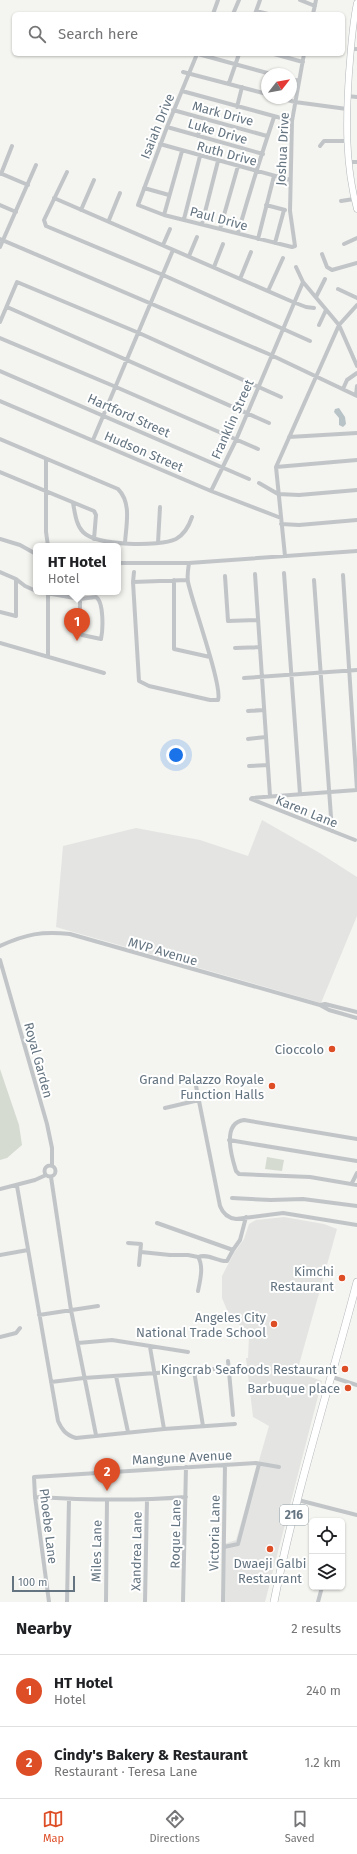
<!DOCTYPE html>
<html lang="en">
<head>
<meta charset="utf-8">
<style>
  body { margin:0; font-family:"Fira Sans",sans-serif; background:#f6f6f6; color:#202124 }
  .controls { position:absolute; right:12px; bottom:12px; display:grid; overflow:hidden; border-radius:6px; box-shadow:0 1px 3px #0004 }
  .controls button { width:36px; height:36px; display:grid; place-items:center; padding:0; border:0; border-bottom:1px solid #e0e0e0; background:#fff; color:#202124; font:20px sans-serif }
  .compass { position:absolute; left:261px; top:68px; width:36px; height:36px; border-radius:50%; background:#fff; box-shadow:0 1px 3px #0004; rotate:59deg }
  .scale { position:absolute; left:12px; bottom:10px; width:63px; box-sizing:border-box; padding-left:4px; border:2px solid #647480; border-top:0; font-size:11px; line-height:14px; white-space:nowrap; color:#647480; -webkit-text-stroke:3px #fff; paint-order:stroke }
  .you { position:absolute; left:176px; top:755px; width:14px; height:14px; margin:-10px; border:3px solid #fff; border-radius:50%; background:#1a73e8; box-shadow:0 0 0 6px #1a73e833 }
  .badge { display:grid; place-items:center; width:26px; height:26px; border-radius:50%; background:#dd4d26; color:#fff; font-size:13px; font-weight:700 }
  .pin { position:absolute; translate:-50% -33px; filter:drop-shadow(0 1px 2px #0008) }
  .pin::after { content:''; position:absolute; top:21px; width:14px; height:12px; background:inherit; clip-path:polygon(0 0,100% 0,50% 100%) }
  .popup { position:absolute; left:33px; top:543px; width:88px; height:52px; box-sizing:border-box; display:grid; place-content:center; border-radius:6px; background:#fff; filter:drop-shadow(0 1px 3px #0005); font-size:13px; white-space:nowrap; color:#757577 }
  .popup b { font-size:15px; color:#202124 }
  .popup::after { content:''; position:absolute; left:50%; top:100%; margin-left:-8px; border:8px solid transparent; border-top-color:#fff }
  .list { margin:0; padding:0; list-style:none }
  h2 { display:flex; justify-content:space-between; align-items:center; height:52px; margin:0; padding:0 16px; font-size:17px }
  h2 small { font-size:13px; font-weight:400; color:#757577 }
  .list li { display:grid; grid-template-columns:26px 1fr auto; gap:12px; align-items:center; box-sizing:border-box; height:72px; padding:0 16px; border-top:1px solid #e0e0e0 }
  .list b { display:block; font-size:15px; white-space:nowrap }
  .list p { margin:0; font-size:13px; white-space:nowrap; color:#757577 }
  .list em { font-size:13px; font-style:normal; color:#757577 }
  .icon { flex:none; width:22px; height:22px; fill:none; stroke:currentColor; stroke-width:2; stroke-linecap:round; stroke-linejoin:round }
  .map { position:relative; flex:none; width:357px; height:1602px; overflow:hidden }
  .search { position:absolute; background:#fff; box-shadow:0 1px 3px #0004; left:12px; right:12px; top:12px; height:44px; display:flex; align-items:center; gap:10px; box-sizing:border-box; padding:0 14px; border-radius:6px; color:#757577; font-size:15px }
  .sheet { height:196px; background:#fff }
  nav { display:flex; justify-content:space-around; align-items:center; box-sizing:border-box; height:56px; border-top:1px solid #e0e0e0; background:#fff; font-size:11px; color:#757577 }
  nav a { display:grid; justify-items:center; gap:2px }
  nav .on { color:#dd4d26 }
  .map>svg:first-child { display:block }
  .built { fill:#e4e5e3 }
  .green { fill:#d5dbd1 }
  .water { fill:#b8c3c7 }
  .lines { fill:none; stroke-linecap:round; stroke-linejoin:round }
  .secondary-casing { stroke:#b2b7ba; stroke-width:7 }
  .primary-casing { stroke:#b2b7ba; stroke-width:8 }
  .street { stroke:#c2c5c8; stroke-width:4 }
  .secondary { stroke:#fff; stroke-width:6 }
  .primary { stroke:#fff; stroke-width:7 }
  .poi-dot { fill:#dd4d26; stroke:#fff; stroke-width:1.5 }
  .labels { text-anchor:middle; stroke-width:4; stroke-linejoin:round; paint-order:stroke }
  .shield { fill:#fff; stroke:#929ea6; stroke-width:1 }
  .shield-label { font-size:12px; font-weight:bold; fill:#647480 }
  .street-label { font-size:13px; fill:#647480; stroke:#fff }
  .poi-label { font-size:13px; fill:#647480; stroke:#fff; text-anchor:end }
</style>
</head>
<body>
<div class="map">
<svg width="357" height="1602" viewBox="0 0 357 1602">
  <rect width="100%" height="100%" fill="#f4f4f0"/>
  <!-- built -->
  <path class="built" d="M262,820L318,852L357,877V916L321,1003L56,927L63,846L136,828L200,840L248,856Z
    M284,1217L324,1224L337,1229L297,1372L322,1381L265,1602H223L224,1544L236,1540L269,1426L253,1417L246,1358H248L249,1336L227,1310L222,1298V1276L234,1253L244,1239L249,1224L256,1220Z"/>
  <!-- green -->
  <path class="green" d="M0,1069L19,1125L22,1145L7,1158L0,1160Z
    M267,1157L284,1160L282,1171L265,1169Z"/>
  <!-- water -->
  <path class="water" d="M339,408L345,417L346,424L343,427L339,425V418L334,412L335,409Z"/>
  <g class="lines">
    <!-- secondary casing -->
    <g class="secondary-casing">
      <path id="secondary" d="M357,3C352,26 351,50 349,73C346,119 345,164 357,209"/>
    </g>
    <!-- primary casing -->
    <g class="primary-casing">
      <path id="primary" d="M274,1602C295,1494 329,1389 357,1282"/>
    </g>
    <!-- street -->
    <path class="street" d="M300,0L315,6
      M256,11L268,14
      M213,14L218,0
      M233,14L239,0
      M255,14L260,0
      M313,14L316,0
      M351,49H357
      M197,54L167,127L138,205L164,215L292,247L295,246L290,211L292,121L304,54
      M198,54L271,74
      M274,54L303,62
      M183,72L267,94
      M291,79L299,81
      M229,83L239,54
      M182,91L292,121
      M347,96L357,97
      M280,98L295,102L347,109
      M237,107L242,87
      M173,110L267,136
      M167,127L263,154
      M198,136L200,129
      M160,144L290,180
      M320,146L324,141H347
      M349,162H357
      M67,172L44,220L46,226L163,275L310,341
      M0,173L28,185
      M1,174L12,146
      M144,188L169,195
      M54,198L293,302L306,307L314,308
      M341,201L354,199
      M0,205L16,212
      M266,205L285,210
      M81,210L94,180
      M164,215L182,151
      M184,219L200,156
      M109,220L120,193
      M202,224L218,161
      M220,229L238,166
      M238,233C249,194 261,156 274,117
      M0,239L271,355L357,396
      M258,239L274,176
      M275,243L284,210
      M344,244L357,238
      M163,245L170,229
      M0,247L36,165
      M322,254L327,267L332,270L357,263
      M189,256L197,237
      M214,267L223,244
      M296,267L303,282L339,325L357,366
      M240,279L251,252
      M338,289L357,298
      M268,291L283,258
      M316,297L325,279
      M7,307L269,423
      M0,322L17,282L139,333L281,397
      M319,325L326,310
      M0,338L116,387L258,449
      M0,371L249,479
      M343,389L347,380L357,373
      M356,395L357,386
      M0,401L211,491L281,518
      M289,437L357,433
      M0,439L118,489C132,503 126,525 125,543
      M93,440L173,250
      M46,459V532L48,546
      M276,467L357,460
      M0,472L94,511L96,515L94,539
      M259,483L278,494L299,495L357,490
      M211,491L236,440L303,282
      M73,503C75,513 76,525 83,532C97,546 159,547 176,539C185,534 189,526 192,517
      M281,524L299,525L357,520
      M0,539L20,545L36,554
      M158,543L160,507
      M285,556L276,467L339,325L357,305
      M118,563H189L357,551
      M0,572L16,579L25,586L36,591
      M134,572L133,582L139,681L149,686L210,700H218C223,687 192,602 188,582C187,576 188,569 189,563
      M284,573L300,794
      M255,574L270,796
      M343,575L357,790
      M225,576L228,621L258,620
      M174,580V649L210,657
      M314,580L332,831
      M133,582L187,580
      M41,592L80,599L96,597C104,602 103,630 101,639L82,635L80,631V599
      M48,592V656
      M0,612L16,616V579
      M0,643L104,673
      M235,648L260,647
      M244,678L357,670
      M248,711L264,710
      M248,739L266,737
      M249,766L268,765
      M355,840L251,799L252,798L357,790
      M0,946C26,934 42,931 70,934L320,1005L329,1010L357,1018
      M0,960L47,1124L52,1148V1166
      M320,1005L325,1004L357,1012
      M194,1076L220,1206C223,1214 228,1218 236,1219L283,1213L357,1225
      M165,1108L199,1100
      M357,1139L244,1120C221,1123 232,1158 236,1171L239,1174L310,1177L357,1185
      M229,1140L357,1161
      M44.5 1171a5.5 5.5 0 1 1 11 0a5.5 5.5 0 1 1-11 0Z
      M51,1177L71,1310L96,1435
      M352,1183L357,1173
      M17,1186L58,1421C62,1430 66,1435 76,1438L164,1429L235,1424
      M0,1189L35,1180L46,1175
      M232,1198L271,1200L303,1199L357,1206
      M157,1223L233,1250L240,1240L246,1217
      M128,1243L141,1244L139,1265
      M141,1252L170,1255H188L198,1257C204,1266 200,1281 198,1291
      M0,1255L28,1250
      M198,1257C208,1253 218,1262 227,1261L233,1250
      M39,1315L98,1306
      M0,1337L16,1333L20,1328
      M78,1343L112,1340L188,1352
      M150,1347L164,1429
      M228,1361L233,1415
      M194,1371L203,1426
      M116,1376L128,1432
      M332,1377L357,1385
      M51,1382L84,1378L229,1368
      M35,1497C85,1500 135,1501 186,1497
      M298,1500L357,1515
      M224,1547L238,1544L259,1464
      M49,1602L35,1497L34,1477L256,1463L279,1467
      M67,1602L69,1499
      M106,1602L107,1500
      M145,1602L147,1500
      M183,1602L186,1467
      M223,1602L225,1465
      M318,1602L322,1587"/>
    <!-- secondary -->
    <use href="#secondary" class="secondary"/>
    <!-- primary -->
    <use href="#primary" class="primary"/>
  </g>
  <!-- markers -->
  <g class="poi-dot">
    <circle cx="332" cy="1049" r="4"/>
    <circle cx="272" cy="1086" r="4"/>
    <circle cx="342" cy="1278" r="4"/>
    <circle cx="274" cy="1324" r="4"/>
    <circle cx="345" cy="1369" r="4"/>
    <circle cx="348" cy="1388" r="4"/>
    <circle cx="270" cy="1549" r="4"/>
  </g>
  <g class="labels">
    <!-- shield labels -->
    <rect class="shield" x="280" y="1505" width="28" height="20" rx="3"/>
    <g class="shield-label">
      <text x="294" y="1519">216</text>
    </g>
    <!-- street labels -->
    <g class="street-label">
      <text transform="translate(223 113) rotate(15)" y="5">Mark Drive</text>
      <text transform="translate(157 126) rotate(-68)" y="5">Isaiah Drive</text>
      <text transform="translate(218 131) rotate(16)" y="5">Luke Drive</text>
      <text transform="translate(282 149) rotate(-87)" y="5">Joshua Drive</text>
      <text transform="translate(227 153) rotate(15)" y="5">Ruth Drive</text>
      <text transform="translate(219 218) rotate(15)" y="5">Paul Drive</text>
      <text transform="translate(129 415) rotate(24)" y="5">Hartford Street</text>
      <text transform="translate(232 419) rotate(-66)" y="5">Franklin Street</text>
      <text transform="translate(144 451) rotate(23)" y="5">Hudson Street</text>
      <text transform="translate(307 811) rotate(22)" y="5">Karen Lane</text>
      <text transform="translate(163 951) rotate(16)" y="5">MVP Avenue</text>
      <text transform="translate(39 1060) rotate(75)" y="5">Royal Garden</text>
      <text transform="translate(182 1457) rotate(-3)" y="5">Mangune Avenue</text>
      <text transform="translate(49 1526) rotate(83)" y="5">Phoebe Lane</text>
      <text transform="translate(214 1533) rotate(-89)" y="5">Victoria Lane</text>
      <text transform="translate(175 1534) rotate(-89)" y="5">Roque Lane</text>
      <text transform="translate(96 1551) rotate(-89)" y="5">Miles Lane</text>
      <text transform="translate(136 1551) rotate(-89)" y="5">Xandrea Lane</text>
    </g>
    <!-- poi labels -->
    <g class="poi-label">
      <text x="324" y="1054">Cioccolo</text>
      <text x="264" y="1084">Grand Palazzo Royale<tspan x="264" dy="15">Function Halls</tspan></text>
      <text x="334" y="1276">Kimchi<tspan x="334" dy="15">Restaurant</tspan></text>
      <text x="266" y="1322">Angeles City<tspan x="266" dy="15">National Trade School</tspan></text>
      <text x="337" y="1374">Kingcrab Seafoods Restaurant</text>
      <text x="340" y="1393">Barbuque place</text>
      <text x="270" y="1568" text-anchor="middle">Dwaeji Galbi<tspan x="270" dy="15">Restaurant</tspan></text>
    </g>
  </g>
</svg>
<div class="controls">
<button><svg class="icon" aria-label="locate" viewBox="0 0 24 24"><circle cx="12" cy="12" r="6"/><path d="M12 2v4M12 18v4M2 12h4M18 12h4"/></svg></button>
<button><svg class="icon" aria-label="layers" viewBox="0 0 24 24"><path d="M12 4l9 5-9 5-9-5zM3 14l9 5 9-5"/></svg></button>
</div>
<svg class="compass" viewBox="-18 -18 36 36"><path d="M0-13l5 13h-10z" fill="#e53935"/><path d="M0 13l5-13h-10z" fill="#757577"/></svg>
<div class="scale">100 m</div>
<div class="you"></div>
<div class="pin badge" style="left:77px;top:641px">1</div>
<div class="popup"><b>HT Hotel</b>Hotel</div>
<div class="pin badge" style="left:107px;top:1491px">2</div>
<div class="search"><svg class="icon" aria-label="search" viewBox="0 0 24 24"><circle cx="10" cy="10" r="6"/><path d="M15 15l6 6"/></svg>Search here</div>
</div>
<section class="sheet">
<h2>Nearby<small>2 results</small></h2>
<ul class="list">
<li><span class="badge">1</span><div><b>HT Hotel</b><p>Hotel</p></div><em>240 m</em></li>
<li><span class="badge">2</span><div><b>Cindy's Bakery &amp; Restaurant</b><p>Restaurant · Teresa Lane</p></div><em>1.2 km</em></li>
</ul>
</section>
<nav>
<a class="on"><svg class="icon" aria-label="map" viewBox="0 0 24 24"><path d="M3 6l6-2 6 2 6-2v14l-6 2-6-2-6 2zM9 4v14M15 6v14"/></svg>Map</a>
<a><svg class="icon" aria-label="directions" viewBox="0 0 24 24"><path d="M12 3l9 9-9 9-9-9zM9 14v-3h6M13 9l2 2-2 2"/></svg>Directions</a>
<a><svg class="icon" aria-label="saved" viewBox="0 0 24 24"><path d="M7 4h10v16l-5-4-5 4z"/></svg>Saved</a>
</nav>
</body>
</html>
